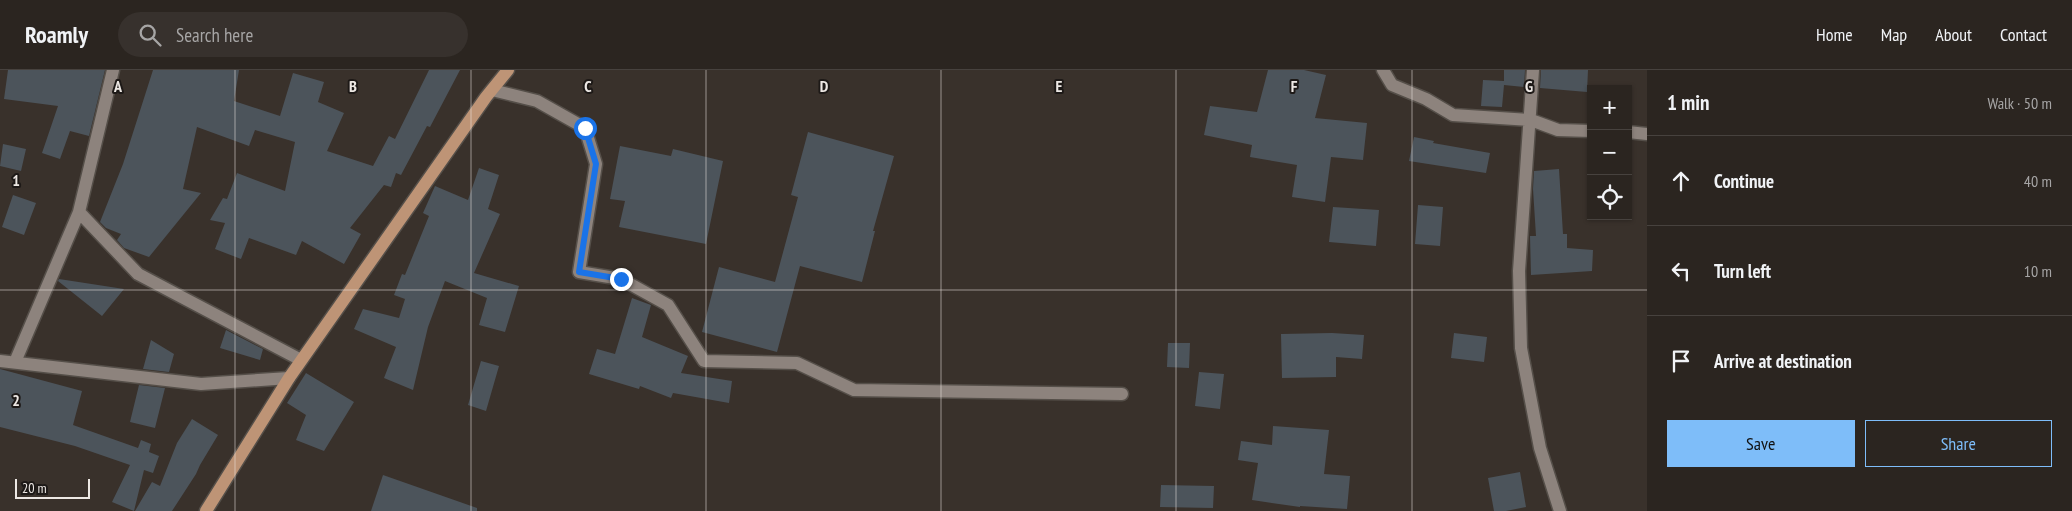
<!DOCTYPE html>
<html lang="en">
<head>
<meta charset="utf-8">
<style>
  body { margin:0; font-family:"PT Sans Narrow",sans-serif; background:#37312d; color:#f1f3f6 }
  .controls { position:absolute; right:15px; top:15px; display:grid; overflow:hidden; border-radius:0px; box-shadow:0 1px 4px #0004 }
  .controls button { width:45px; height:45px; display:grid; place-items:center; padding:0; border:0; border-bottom:1px solid #47423e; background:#2b2520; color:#f1f3f6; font:25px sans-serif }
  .scale { position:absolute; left:15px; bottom:12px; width:75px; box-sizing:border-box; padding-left:5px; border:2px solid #ede8e4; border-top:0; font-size:14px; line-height:18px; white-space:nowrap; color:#ede8e4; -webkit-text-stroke:4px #1d1917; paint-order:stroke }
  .stop { position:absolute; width:15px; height:15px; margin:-11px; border:4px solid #1a73e8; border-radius:50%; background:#fff }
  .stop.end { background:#1a73e8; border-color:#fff; box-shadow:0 1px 5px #0008 }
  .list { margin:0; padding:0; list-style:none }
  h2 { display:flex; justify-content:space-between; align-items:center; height:65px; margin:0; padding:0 20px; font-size:21px }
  h2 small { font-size:16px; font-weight:400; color:#a6a5a5 }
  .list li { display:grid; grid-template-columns:32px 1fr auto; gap:15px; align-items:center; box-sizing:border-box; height:90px; padding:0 20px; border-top:1px solid #47423e }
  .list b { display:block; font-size:19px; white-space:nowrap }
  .list em { font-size:16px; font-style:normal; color:#a6a5a5 }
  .actions { display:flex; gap:10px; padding:15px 20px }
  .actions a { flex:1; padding:11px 0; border:1px solid #7ebdf9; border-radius:0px; text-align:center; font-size:18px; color:#7ebdf9 }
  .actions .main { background:#7ebdf9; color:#111 }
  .icon { flex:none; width:28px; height:28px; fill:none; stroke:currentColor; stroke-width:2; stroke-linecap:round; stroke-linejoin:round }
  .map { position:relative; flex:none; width:1647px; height:441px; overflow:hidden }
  header { display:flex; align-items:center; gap:30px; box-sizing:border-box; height:70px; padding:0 25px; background:#2b2520; border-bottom:1px solid #47423e }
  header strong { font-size:24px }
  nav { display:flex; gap:28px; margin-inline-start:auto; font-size:18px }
  .search { width:350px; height:45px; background:#37312d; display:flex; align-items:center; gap:12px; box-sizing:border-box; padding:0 18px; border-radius:28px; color:#a6a5a5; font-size:19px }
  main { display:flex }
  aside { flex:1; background:#2b2520 }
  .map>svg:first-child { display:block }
  .building { fill:#4c545b }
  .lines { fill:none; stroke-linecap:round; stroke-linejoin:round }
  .minor-casing { stroke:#554f49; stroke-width:15 }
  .major-casing { stroke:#554f49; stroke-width:15 }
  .minor { stroke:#8d837d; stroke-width:12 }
  .major { stroke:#be9476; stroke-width:12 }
  .route { stroke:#1a73e8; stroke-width:6 }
  .grid { fill:none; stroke:#ede8e4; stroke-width:1; stroke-opacity:0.55 }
  .grid-label { font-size:16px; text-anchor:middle; font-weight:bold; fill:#ede8e4; stroke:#1d1917; stroke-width:4; stroke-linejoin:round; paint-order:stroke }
</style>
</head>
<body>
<header>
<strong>Roamly</strong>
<div class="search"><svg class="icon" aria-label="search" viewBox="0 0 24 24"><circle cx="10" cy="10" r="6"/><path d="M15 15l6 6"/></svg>Search here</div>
<nav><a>Home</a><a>Map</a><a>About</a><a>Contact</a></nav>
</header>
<main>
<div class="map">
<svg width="1647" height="441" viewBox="0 0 1647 441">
  <rect width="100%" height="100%" fill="#39312b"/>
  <!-- building -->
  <path class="building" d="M8,0H105L89,66L70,61L60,89L42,83L58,36L4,29Z
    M153,0H239L234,31L280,46L293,3L324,12L318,32L344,43L327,81L373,96L389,66L395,69L429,0H460L430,57L427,56L401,105L396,103L391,117L384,115L350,158L361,164L344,194L302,171L296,185L249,168L241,189L215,179L225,153L210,150L223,128L227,129L237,103L285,121L295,72L255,60L249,76L197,57L183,119L201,123L149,187L124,178L117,170L121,164L106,158L100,152L123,94Z
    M1268,0H1304L1326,5L1315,48L1367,53L1363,90L1331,87L1325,132L1292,127L1297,95L1250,87L1252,75L1204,65L1210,36L1257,42Z
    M1504,0H1525L1524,17L1504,15L1502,37L1481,36L1483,10L1504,11Z
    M1541,0H1588L1587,22L1540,18Z
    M808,62L894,86L873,161H875L862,212L800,196L777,282L702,262L719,197L775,212L798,127L791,125Z
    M1414,67L1434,71L1433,73L1490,83L1486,103L1409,91Z
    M3,74L26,79L21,101L0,96Z
    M620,76L671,86L673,79L723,91L706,174L619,157L625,131L610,129Z
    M479,98L499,105L488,139L500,144L474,203L519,216L505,262L479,255L487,228L445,211L428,257L413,320L384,308L396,277L354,259L363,239L399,248L405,229L394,225L402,204L405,205L429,146L423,143L435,116L468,130Z
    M1559,99L1563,164H1567V178L1593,180L1592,201L1531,205L1530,166H1536L1533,119L1534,101Z
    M13,125L36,133L24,165L2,157Z
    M1418,135L1443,137L1440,176L1415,174Z
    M1333,137L1379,140L1376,176L1329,172Z
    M59,209L124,219L102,246L58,211Z
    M632,228L651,235L642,267L688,286L681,303L732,311L729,333L673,323L671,328L640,316L639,319L589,304L597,279L615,284Z
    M226,260L263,279L260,290L220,278Z
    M1332,263L1364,265L1362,289L1336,287V307L1282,308L1281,264Z
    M1454,263L1487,267L1484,292L1451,288Z
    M151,270L174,284L169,302L143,299Z
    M1168,273H1190L1189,298L1167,297Z
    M481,291L499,296L486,341L468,335Z
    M0,299L82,321L73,355L138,378L141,370L151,374L149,382L159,386L153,403L144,400L134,441L112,432L130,395L75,376L0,357Z
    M1199,302L1224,304L1220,339L1195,336Z
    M306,303L354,332L324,381L296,370L306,345L287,333Z
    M139,315L165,318L155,358L130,352Z
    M192,349L218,365L200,395L196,404L172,441H135L152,412L160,416L177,373Z
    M1273,356L1329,360L1324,404L1350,406L1347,439L1300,436V437L1252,430L1258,393L1238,390L1241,371L1272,375Z
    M1520,402L1526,437L1506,441H1494L1488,408Z
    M383,405L477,438V441H371Z
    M1161,415L1214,416L1213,438L1160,437Z"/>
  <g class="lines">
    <!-- minor casing -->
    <g class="minor-casing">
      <path id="minor" d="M1383,0L1392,15L1426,29L1453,45L1531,50L1558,60L1591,61
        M1533,0L1519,201L1521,278L1540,378L1560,441
        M492,20L537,31L585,58L596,94L579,202L621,209L668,235L704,291L797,293L854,320L1122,324
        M1628,62L1647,64
        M79,142L138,204L301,290
        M0,291L201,314L289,308
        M15,292L79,142L113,0"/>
    </g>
    <!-- major casing -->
    <g class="major-casing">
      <path id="major" d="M206,441L289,308L486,27L508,0"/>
    </g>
    <!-- minor -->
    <use href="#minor" class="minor"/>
    <!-- major -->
    <use href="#major" class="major"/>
  </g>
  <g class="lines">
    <!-- route -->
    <path class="route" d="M585,58L596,94L579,202L621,209"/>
  </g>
  <!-- grid -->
  <path class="grid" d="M235,0V441M471,0V441M706,0V441M941,0V441M1176,0V441M1412,0V441M0,220H1647"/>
  <g class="grid-label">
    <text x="118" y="22">A</text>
    <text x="353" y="22">B</text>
    <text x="588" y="22">C</text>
    <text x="824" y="22">D</text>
    <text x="1059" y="22">E</text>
    <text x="1294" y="22">F</text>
    <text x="1529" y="22">G</text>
    <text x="16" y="116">1</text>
    <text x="16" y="336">2</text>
  </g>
</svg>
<div class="controls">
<button>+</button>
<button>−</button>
<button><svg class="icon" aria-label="locate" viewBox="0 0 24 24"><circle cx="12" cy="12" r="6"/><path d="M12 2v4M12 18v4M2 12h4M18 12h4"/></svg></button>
</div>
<div class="scale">20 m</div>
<div class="stop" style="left:585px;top:58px"></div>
<div class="stop end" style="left:621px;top:209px"></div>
</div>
<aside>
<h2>1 min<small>Walk · 50 m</small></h2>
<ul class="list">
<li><svg class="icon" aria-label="ahead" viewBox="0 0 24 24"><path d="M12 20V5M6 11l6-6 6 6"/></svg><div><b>Continue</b></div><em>40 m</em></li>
<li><svg class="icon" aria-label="left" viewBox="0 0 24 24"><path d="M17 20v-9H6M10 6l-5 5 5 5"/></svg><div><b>Turn left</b></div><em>10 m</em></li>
<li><svg class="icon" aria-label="arrive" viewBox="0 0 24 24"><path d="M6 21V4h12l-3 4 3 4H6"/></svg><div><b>Arrive at destination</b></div></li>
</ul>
<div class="actions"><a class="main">Save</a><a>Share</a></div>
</aside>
</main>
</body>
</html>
